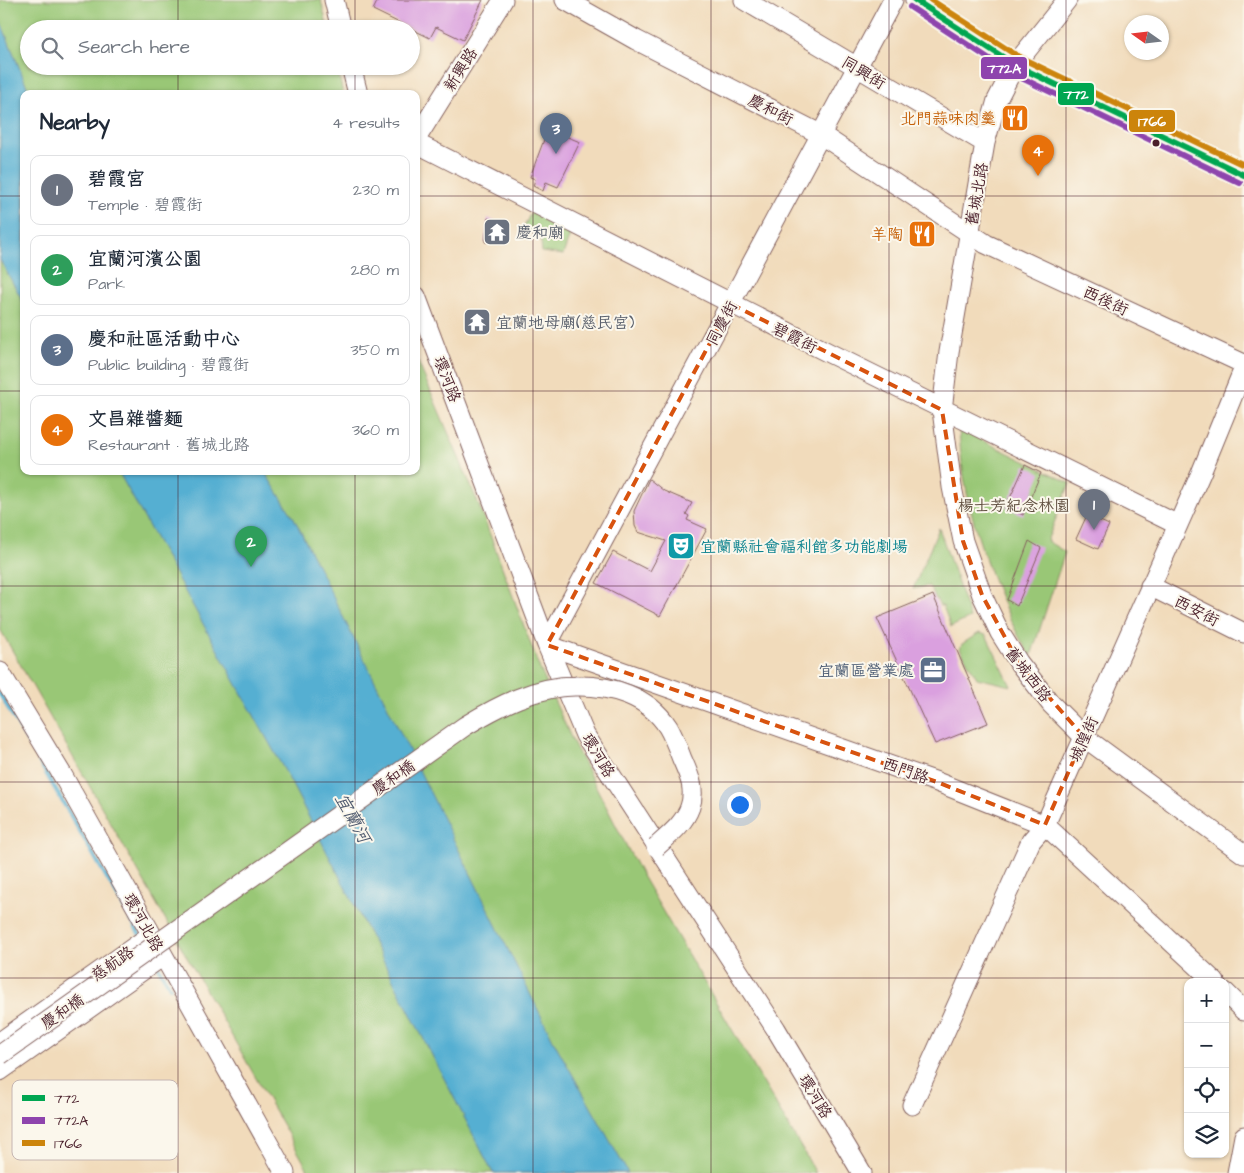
<!DOCTYPE html>
<html lang="en">
<head>
<meta charset="utf-8">
<style>
  body { margin:0; font-family:"Architects Daughter","LXGW WenKai TC",sans-serif; background:#f2f2f3; color:#1f2937 }
  .controls { position:absolute; right:15px; bottom:15px; display:grid; overflow:hidden; border-radius:10px; box-shadow:0 1px 4px #0004 }
  .controls button { width:45px; height:45px; display:grid; place-items:center; padding:0; border:0; border-bottom:1px solid #e0e1e3; background:#fff; color:#1f2937; font:25px sans-serif }
  .compass { position:absolute; left:1124px; top:15px; width:45px; height:45px; border-radius:50%; background:#fff; box-shadow:0 1px 4px #0004; rotate:284deg }
  .you { position:absolute; left:739px; top:804px; width:18px; height:18px; margin:-12px; border:4px solid #fff; border-radius:50%; background:#1a73e8; box-shadow:0 0 0 8px #1a73e833 }
  .badge { display:grid; place-items:center; width:32px; height:32px; border-radius:50%; background:#0f766e; color:#fff; font-size:16px; font-weight:700 }
  .pin { position:absolute; translate:-50% -41px; filter:drop-shadow(0 1px 2px #0008) }
  .pin::after { content:''; position:absolute; top:26px; width:18px; height:15px; background:inherit; clip-path:polygon(0 0,100% 0,50% 100%) }
  .list { margin:0; padding:0; list-style:none }
  h2 { display:flex; justify-content:space-between; align-items:center; height:65px; margin:0; padding:0 20px; font-size:21px }
  h2 small { font-size:16px; font-weight:400; color:#747a83 }
  .list li { display:grid; grid-template-columns:32px 1fr auto; gap:15px; align-items:center; box-sizing:border-box; height:70px; margin:0 10px 10px; padding:0 10px; border:1px solid #e0e1e3; border-radius:10px }
  .list b { display:block; font-size:19px; white-space:nowrap }
  .list p { margin:0; font-size:16px; white-space:nowrap; color:#747a83 }
  .list em { font-size:16px; font-style:normal; color:#747a83 }
  .icon { flex:none; width:28px; height:28px; fill:none; stroke:currentColor; stroke-width:2; stroke-linecap:round; stroke-linejoin:round }
  .map { position:relative; flex:none; width:1244px; height:1173px; overflow:hidden }
  .search { position:absolute; background:#fff; box-shadow:0 1px 4px #0004; left:20px; top:20px; width:400px; height:55px; display:flex; align-items:center; gap:12px; box-sizing:border-box; padding:0 18px; border-radius:28px; color:#747a83; font-size:19px }
  .panel { position:absolute; background:#fff; box-shadow:0 1px 4px #0004; left:20px; top:90px; width:400px; height:385px; border-radius:10px }
  .map>svg:first-child { display:block }
  .green { fill:#99c776; stroke:#727350 }
  .water { fill:#54afd2; stroke:#4f677e }
  .lines { fill:none; stroke-linecap:round; stroke-linejoin:round }
  .stream { stroke:#54afd2; stroke-width:4 }
  .building { fill:#daa0df }
  .minor-casing { stroke:#84615d; stroke-width:21 }
  .minor { stroke:#fff; stroke-width:19 }
  .minor-bridge-casing { stroke:#84615d; stroke-width:21; stroke-linecap:butt }
  .minor-bridge { stroke:#fff; stroke-width:19 }
  .bus-1-casing { stroke:#fbf7ec; stroke-width:10 }
  .bus-2-casing { stroke:#fbf7ec; stroke-width:10 }
  .bus-3-casing { stroke:#fbf7ec; stroke-width:10 }
  .bus-1 { stroke:#00a651; stroke-width:6 }
  .bus-2 { stroke:#8e44ad; stroke-width:6 }
  .bus-3 { stroke:#cc840b; stroke-width:6 }
  .marked { fill:none; stroke:#d8530f; stroke-width:4; stroke-dasharray:10 6; stroke-linejoin:round }
  .grid { fill:none; stroke:#4a1f2b; stroke-width:1; stroke-opacity:0.55 }
  .bus-dot { fill:#4a1f2b; stroke:#fbf7ec; stroke-width:2 }
  .labels { text-anchor:middle; stroke-width:4; stroke-linejoin:round; paint-order:stroke }
  .street-label { font-size:16px; fill:#4a1f2b; stroke:#fbf7ec }
  .food-label { font-size:16px; fill:#c56008; stroke:#fbf7ec; text-anchor:end }
  .worship-label { font-size:16px; fill:#5b616d; stroke:#fbf7ec; text-anchor:start }
  .park-label { font-size:16px; fill:#625142; stroke:#fbf7ec }
  .culture-label { font-size:16px; fill:#0d838f; stroke:#fbf7ec; text-anchor:start }
  .service-label { font-size:16px; fill:#4e5e75; stroke:#fbf7ec; text-anchor:end }
  .water-label { font-size:18px; font-style:italic; fill:#4e596e; stroke:#fbf7ec }
  .key { fill:#fbf7ec; stroke:#c6b6b2; stroke-width:1 }
  .key-label { font-size:14px; fill:#4a1f2b }
  .line-badge { stroke:#fbf7ec; stroke-width:2 }
  .badge-label { font-size:14px; text-anchor:middle; font-weight:bold; fill:#fff }
</style>
</head>
<body>
<div class="map">
<svg width="1244" height="1173" viewBox="0 0 1244 1173">
  <rect width="100%" height="100%" fill="#fbf7ec"/>
  <filter id="ink" filterUnits="userSpaceOnUse"><feTurbulence type="fractalNoise" baseFrequency=".02" numOctaves="2"/><feDisplacementMap in="SourceGraphic" scale="10" xChannelSelector="R" yChannelSelector="G"/><feConvolveMatrix kernelMatrix="1 2 1 2 8 2 1 2 1" color-interpolation-filters="sRGB"/></filter>
  <filter id="wash" filterUnits="userSpaceOnUse"><feTurbulence type="fractalNoise" baseFrequency=".0096" numOctaves="4" result="noise"/><feDisplacementMap in="SourceGraphic" scale="20" xChannelSelector="R" yChannelSelector="G"/><feGaussianBlur stdDeviation="1.12" result="paint"/><feColorMatrix in="noise" values="0 0 0 0 0 0 0 0 0 0 0 0 0 0 0 0 0 1.4 0 .05"/><feComposite in="paint" operator="in"/></filter>
  <g filter="url(#wash)">
    <rect width="100%" height="100%" fill="#f1dbbb"/>
    <!-- green -->
    <path class="green" d="M0,0H321L328,29H29V66H337L343,94H24V471H416V357L479,505L540,669L574,744L641,874L816,1173H310L0,629Z
      M532,210L572,229L563,255L542,252L540,233L522,231Z
      M959,429L1070,483L1047,541L1065,552L1031,656C1018,638 1010,619 1001,598C977,543 962,489 959,429Z
      M939,528L970,618L951,627L943,606H940L929,586L913,589Z
      M979,633L986,635L1011,686L977,678L960,649L962,644Z"/>
    <!-- water -->
    <path class="water" d="M0,20L30,94H24V303L0,260Z
      M118,471H264L294,518L553,1040L628,1173H493L286,773Z"/>
    <g class="lines">
      <!-- stream -->
      <path class="stream" d="M0,694L140,935
        M157,965L170,987"/>
    </g>
    <g id="blocks">
      <!-- building -->
      <path class="building" d="M378,0H483L463,40L436,27L430,38L373,10Z
        M548,129L580,142L558,187L546,182L543,191L533,186L535,179L530,177Z
        M488,218L508,228L507,244L485,242Z
        M1025,465L1041,473L1023,515L1006,507Z
        M649,479L664,491L692,503L686,514L689,516L687,520L707,529L660,616L596,583L613,552L650,571L666,541L638,532L635,526L634,511Z
        M1087,515L1109,525L1098,549L1076,539Z
        M1029,541L1041,548L1017,606L1007,600Z
        M933,595L988,723L935,744L877,618Z"/>
    </g>
  </g>
  <g filter="url(#ink)">
    <use href="#blocks" fill-opacity="0" stroke="#84615d" stroke-width="1"/>
    <g class="lines">
      <!-- minor casing -->
      <g class="minor-casing">
        <path id="minor" d="M334,0L341,29
          M565,0L636,40L820,134L986,244L1244,364
          M744,0L985,143
          M915,0L1015,65L1244,175
          M1067,0L1015,65L997,100L985,143L949,352L942,410L952,487L963,541L982,595L1000,633L1019,663L1051,704L1084,737L1244,854
          M351,66L358,94
          M416,139L503,0
          M416,143L831,354L1178,525
          M416,296L547,645L585,735L776,1029L862,1173
          M1150,586L1244,633
          M547,645L937,782L1045,825L1215,982
          M547,645L893,0
          M0,672L63,776L285,1173
          M1225,992L1244,1011
          M0,1042L151,935
          M0,1071L163,956
          M912,1105L1031,841L1045,825L1201,473L1244,368
          M1237,1173L1244,1136"/>
      </g>
      <!-- minor -->
      <use href="#minor" class="minor"/>
      <!-- minor-bridge casing -->
      <g class="minor-bridge-casing">
        <path id="minor-bridge" d="M0,1055L465,726C498,706 536,686 575,686C611,685 648,696 668,727C674,737 678,749 682,759C689,775 696,789 690,807C684,824 669,835 656,847"/>
      </g>
      <!-- minor-bridge -->
      <use href="#minor-bridge" class="minor-bridge"/>
      <!-- bus-1 casing -->
      <g class="bus-1-casing">
        <path id="bus-1" d="M915,0L1015,65L1244,175"/>
      </g>
      <!-- bus-2 casing -->
      <g class="bus-2-casing">
        <path id="bus-2" d="M910,7L1011,73L1240,183"/>
      </g>
      <!-- bus-3 casing -->
      <g class="bus-3-casing">
        <path id="bus-3" d="M931,0L1019,57L1244,165"/>
      </g>
      <!-- bus-1 -->
      <use href="#bus-1" class="bus-1"/>
      <!-- bus-2 -->
      <use href="#bus-2" class="bus-2"/>
      <!-- bus-3 -->
      <use href="#bus-3" class="bus-3"/>
    </g>
  </g>
  <!-- marked area -->
  <path class="marked" d="M731,304L942,410L963,541L982,595L1019,663L1084,737L1045,825L937,782L547,645Z"/>
  <!-- grid -->
  <path class="grid" d="M178,0V29M355,0V29M533,0V1173M711,0V1173M889,0V1173M1066,0V1173M178,66V94M355,66V94M0,196H24M416,196H1244M0,391H24M416,391H1244M178,471V1173M355,471V1173M0,586H1244M0,782H1244M0,978H1244"/>
  <!-- icons -->
  <defs>
    <g id="restaurant-square" transform="scale(1.4375)"><rect x="-9" y="-9" width="18" height="18" rx="4" fill="#e8710a" stroke="#fbf7ec"/><path d="M-5-6h1v4h1v-4h1v4h1v-4h1v5L-1.5 .5V6h-2V.5L-5-1ZM5-6V6H3V1.5H1.5Q1.5-4 5-6Z" fill="#fff"/></g>
    <g id="temple-square" transform="scale(1.4375)"><rect x="-9" y="-9" width="18" height="18" rx="4" fill="#6b7280" stroke="#fbf7ec"/><path d="M0-6L5-2H3V0L6.5 2.5H4V6H1.5V3h-3V6H-4V2.5H-6.5L-3 0V-2H-5Z" fill="#fff"/></g>
    <g id="theatre-square" transform="scale(1.4375)"><rect x="-9" y="-9" width="18" height="18" rx="4" fill="#0f9aa8" stroke="#fbf7ec"/><path d="M-5-5.5Q0-4 5-5.5V0Q5 5 0 6Q-5 5-5 0ZM-3.3-2.5H-1v1.5H-3.3ZM1-2.5H3.3v1.5H1ZM-2.8 1Q0 5.5 2.8 1Z" fill="#fff"/></g>
    <g id="office-square" transform="scale(1.4375)"><rect x="-9" y="-9" width="18" height="18" rx="4" fill="#5c6f8a" stroke="#fbf7ec"/><path d="M-6-3h4V-5.5h4V-3h4V5H-6ZM-1-4.5V-3h2v-1.5ZM-6 0V1H6V0Z" fill="#fff"/></g>
  </defs>
  <g fill-rule="evenodd">
    <use href="#restaurant-square" x="1015" y="118"/>
    <use href="#temple-square" x="497" y="232"/>
    <use href="#restaurant-square" x="922" y="234"/>
    <use href="#temple-square" x="477" y="322"/>
    <use href="#theatre-square" x="681" y="546"/>
    <use href="#office-square" x="933" y="670"/>
  </g>
  <!-- markers -->
  <circle class="bus-dot" cx="1156" cy="143" r="4.5"/>
  <g class="labels">
    <!-- street labels -->
    <g class="street-label">
      <text transform="translate(460 69) rotate(-58)" y="6">新興路</text>
      <text transform="translate(864 72) rotate(31)" y="6">同興街</text>
      <text transform="translate(771 109) rotate(27)" y="6">慶和街</text>
      <text transform="translate(976 194) rotate(-80)" y="6">舊城北路</text>
      <text transform="translate(1106 300) rotate(25)" y="6">西後街</text>
      <text transform="translate(721 323) rotate(-62)" y="6">同慶街</text>
      <text transform="translate(795 337) rotate(27)" y="6">碧霞街</text>
      <text transform="translate(448 379) rotate(69)" y="6">環河路</text>
      <text transform="translate(1197 610) rotate(27)" y="6">西安街</text>
      <text transform="translate(1029 674) rotate(53)" y="6">舊城西路</text>
      <text transform="translate(1083 739) rotate(-66)" y="6">城隍街</text>
      <text transform="translate(599 755) rotate(59)" y="6">環河路</text>
      <text transform="translate(906 770) rotate(20)" y="6">西門路</text>
      <text transform="translate(393 777) rotate(-35)" y="6">慶和橋</text>
      <text transform="translate(144 922) rotate(61)" y="6">環河北路</text>
      <text transform="translate(112 963) rotate(-35)" y="6">慈航路</text>
      <text transform="translate(62 1011) rotate(-35)" y="6">慶和橋</text>
      <text transform="translate(816 1096) rotate(59)" y="6">環河路</text>
    </g>
    <!-- food labels -->
    <g class="food-label">
      <text x="996" y="124">北門蒜味肉羹</text>
      <text x="903" y="240">羊陶</text>
    </g>
    <!-- worship labels -->
    <g class="worship-label">
      <text x="516" y="238">慶和廟</text>
      <text x="496" y="328">宜蘭地母廟(慈民宮)</text>
    </g>
    <!-- park labels -->
    <g class="park-label">
      <text x="1014" y="511">楊士芳紀念林園</text>
    </g>
    <!-- culture labels -->
    <g class="culture-label">
      <text x="700" y="552">宜蘭縣社會福利館多功能劇場</text>
    </g>
    <!-- service labels -->
    <g class="service-label">
      <text x="914" y="676">宜蘭區營業處</text>
    </g>
    <!-- water labels -->
    <g class="water-label">
      <text transform="translate(353 818) rotate(61)" y="6">宜蘭河</text>
    </g>
  </g>
  <!-- legend -->
  <rect x="12" y="1080" width="166" height="80" rx="8" class="key"/>
  <rect x="22" y="1095" width="23" height="6" fill="#00a651"/>
  <rect x="22" y="1117" width="23" height="7" fill="#8e44ad"/>
  <rect x="22" y="1140" width="23" height="6" fill="#cc840b"/>
  <g class="key-label">
    <text x="54" y="1103">772</text>
    <text x="54" y="1125">772A</text>
    <text x="54" y="1148">1766</text>
  </g>
  <g class="line-badge">
    <rect x="980" y="56" width="48" height="24" rx="5" fill="#8e44ad"/>
    <rect x="1057" y="82" width="38" height="24" rx="5" fill="#00a651"/>
    <rect x="1128" y="109" width="48" height="24" rx="5" fill="#cc840b"/>
  </g>
  <g class="badge-label">
    <text x="1004" y="73">772A</text>
    <text x="1076" y="99">772</text>
    <text x="1152" y="126">1766</text>
  </g>
</svg>
<div class="controls">
<button>+</button>
<button>−</button>
<button><svg class="icon" aria-label="locate" viewBox="0 0 24 24"><circle cx="12" cy="12" r="6"/><path d="M12 2v4M12 18v4M2 12h4M18 12h4"/></svg></button>
<button><svg class="icon" aria-label="layers" viewBox="0 0 24 24"><path d="M12 4l9 5-9 5-9-5zM3 14l9 5 9-5"/></svg></button>
</div>
<svg class="compass" viewBox="-18 -18 36 36"><path d="M0-13l5 13h-10z" fill="#e53935"/><path d="M0 13l5-13h-10z" fill="#747a83"/></svg>
<div class="you"></div>
<div class="pin badge" style="left:1094px;top:530px;background:#6b7280">1</div>
<div class="pin badge" style="left:251px;top:567px;background:#2e9e5b">2</div>
<div class="pin badge" style="left:556px;top:154px;background:#5c6f8a">3</div>
<div class="pin badge" style="left:1038px;top:176px;background:#e8710a">4</div>
<div class="search"><svg class="icon" aria-label="search" viewBox="0 0 24 24"><circle cx="10" cy="10" r="6"/><path d="M15 15l6 6"/></svg>Search here</div>
<section class="panel">
<h2>Nearby<small>4 results</small></h2>
<ul class="list">
<li><span class="badge" style="background:#6b7280">1</span><div><b>碧霞宮</b><p>Temple · 碧霞街</p></div><em>230 m</em></li>
<li><span class="badge" style="background:#2e9e5b">2</span><div><b>宜蘭河濱公園</b><p>Park</p></div><em>280 m</em></li>
<li><span class="badge" style="background:#5c6f8a">3</span><div><b>慶和社區活動中心</b><p>Public building · 碧霞街</p></div><em>350 m</em></li>
<li><span class="badge" style="background:#e8710a">4</span><div><b>文昌雜醬麵</b><p>Restaurant · 舊城北路</p></div><em>360 m</em></li>
</ul>
</section>
</div>
</body>
</html>
